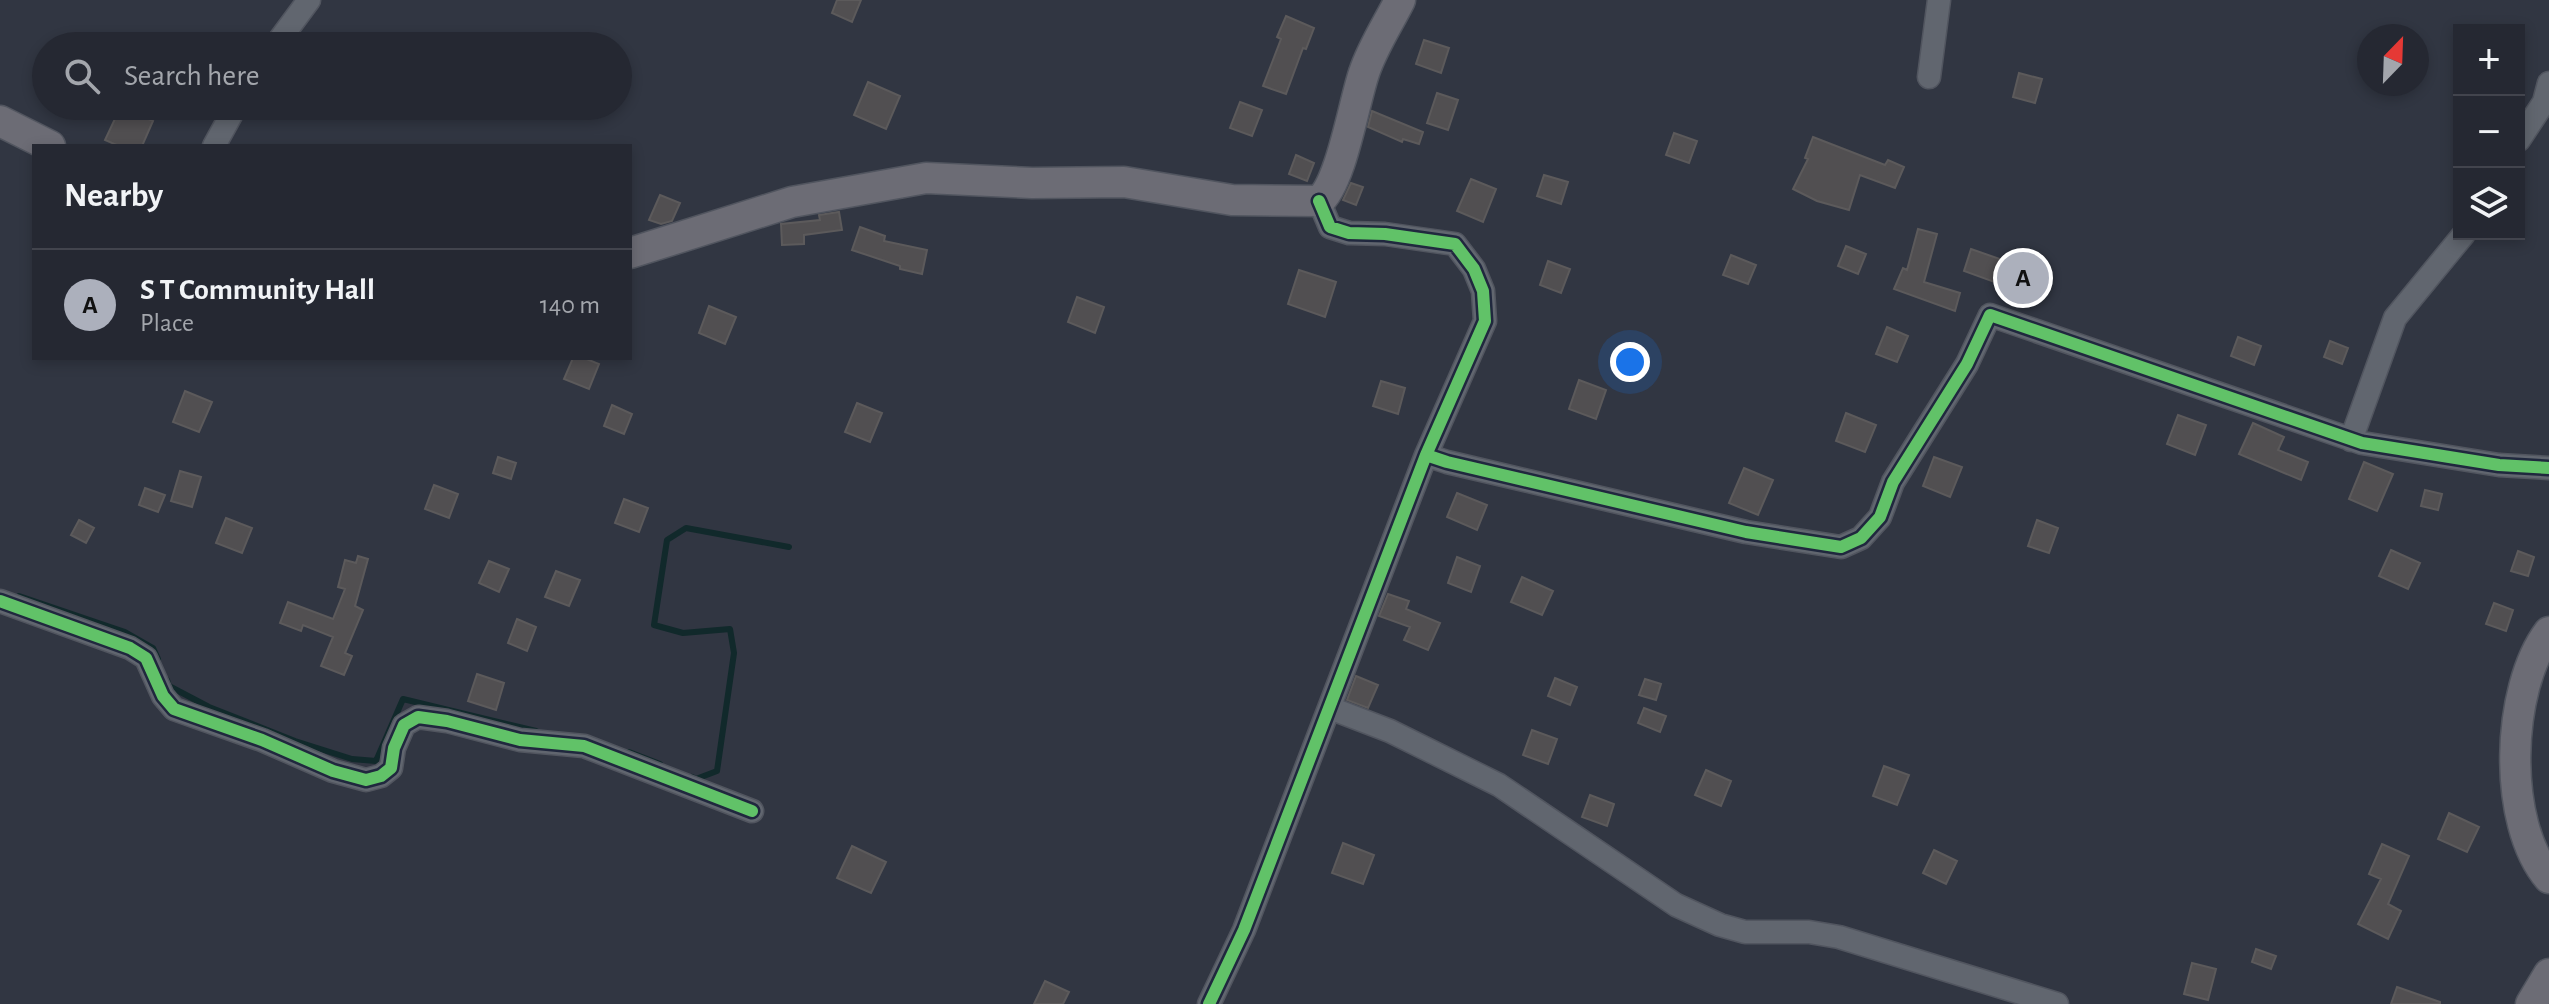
<!DOCTYPE html>
<html lang="en">
<head>
<meta charset="utf-8">
<style>
  body { margin:0; font-family:"Alegreya Sans",sans-serif; background:#31343e; color:#f1f3f6 }
  .controls { position:absolute; right:24px; top:24px; display:grid; overflow:hidden; border-radius:0px; box-shadow:0 4px 12px #0003 }
  .controls button { width:72px; height:72px; display:grid; place-items:center; padding:0; border:0; border-bottom:2px solid #42444d; background:#252832; color:#f1f3f6; font:40px sans-serif }
  .compass { position:absolute; left:2357px; top:24px; width:72px; height:72px; border-radius:50%; background:#252832; box-shadow:0 4px 12px #0003; rotate:23deg }
  .you { position:absolute; left:1630px; top:362px; width:28px; height:28px; margin:-20px; border:6px solid #fff; border-radius:50%; background:#1a73e8; box-shadow:0 0 0 12px #1a73e833 }
  .badge { display:grid; place-items:center; width:52px; height:52px; border-radius:50%; background:#acb0bc; color:#111; font-size:26px; font-weight:700 }
  .pin { position:absolute; translate:-50% -50%; border:4px solid #fff; box-shadow:0 2px 8px #0006 }
  .list { margin:0; padding:0; list-style:none }
  h2 { display:flex; justify-content:space-between; align-items:center; height:104px; margin:0; padding:0 32px; font-size:34px }
  h2 small { font-size:26px; font-weight:400; color:#a3a6ac }
  .list li { display:grid; grid-template-columns:52px 1fr auto; gap:24px; align-items:center; box-sizing:border-box; height:112px; padding:0 32px; border-top:2px solid #42444d }
  .list b { display:block; font-size:30px; white-space:nowrap }
  .list p { margin:0; font-size:26px; white-space:nowrap; color:#a3a6ac }
  .list em { font-size:26px; font-style:normal; color:#a3a6ac }
  .icon { flex:none; width:44px; height:44px; fill:none; stroke:currentColor; stroke-width:2; stroke-linecap:round; stroke-linejoin:round }
  .map { position:relative; flex:none; width:2549px; height:1004px; overflow:hidden }
  .search { position:absolute; background:#252832; box-shadow:0 4px 12px #0003; left:32px; top:32px; width:600px; height:88px; display:flex; align-items:center; gap:20px; box-sizing:border-box; padding:0 28px; border-radius:44px; color:#a3a6ac; font-size:30px }
  .panel { position:absolute; background:#252832; box-shadow:0 4px 12px #0003; left:32px; top:144px; width:600px; height:216px; border-radius:0px }
  .map>svg:first-child { display:block }
  .lines { fill:none; stroke-linecap:round; stroke-linejoin:round }
  .stream { stroke:#11292b; stroke-width:6 }
  .building { fill:#514f51; stroke:#5c5a5b; stroke-width:2 }
  .street-casing { stroke:#51555f; stroke-width:25 }
  .secondary-casing { stroke:#51555f; stroke-width:33 }
  .street { stroke:#61666f; stroke-width:22 }
  .secondary { stroke:#6c6c75; stroke-width:30 }
  .cycleway-casing { stroke:#20283e; stroke-width:17 }
  .cycleway { stroke:#61c268; stroke-width:12 }
</style>
</head>
<body>
<div class="map">
<svg width="2549" height="1004" viewBox="0 0 2549 1004">
  <rect width="100%" height="100%" fill="#313642"/>
  <g class="lines">
    <!-- stream -->
    <path class="stream" d="M19,596L125,632L153,648L158,659
      M167,680L169,686L209,707L295,741L352,759L376,761L403,699L536,731
      M629,752L660,764
      M692,777L696,779L717,771L734,653L730,629L683,633L654,625L667,540L686,528L789,547"/>
  </g>
  <!-- building -->
  <path class="building" d="M837,0H861L852,22L832,13Z
    M1286,16L1314,28L1306,49L1303,48L1286,94L1263,86L1281,39L1277,37Z
    M1424,40L1449,48L1441,73L1416,64Z
    M2019,73L2042,79L2035,103L2013,97Z
    M868,82L900,96L886,129L854,115Z
    M1437,93L1458,100L1448,130L1427,123Z
    M1240,102L1262,110L1252,136L1230,128Z
    M121,106L153,121L142,146H119L105,140Z
    M1372,111L1423,132L1419,144L1403,139L1402,142L1368,127Z
    M1674,133L1697,141L1689,163L1666,155Z
    M1813,137L1885,165L1888,160L1904,167L1895,188L1860,175L1849,210L1817,201L1793,189L1808,159L1805,158Z
    M1296,155L1314,163L1307,181L1289,174Z
    M1544,175L1568,182L1561,204L1537,196Z
    M1471,179L1496,189L1483,222L1457,211Z
    M1351,183L1363,187L1356,205L1343,200Z
    M660,195L680,203L672,221L661,224L649,220Z
    M839,212L842,230L804,235V244L782,245L781,224L820,220L819,215Z
    M860,227L885,236L884,241L927,250L922,274L900,269V266L852,250Z
    M1918,229L1937,234L1924,282L1960,293L1955,311L1894,289L1903,268L1907,270Z
    M1846,246L1866,254L1858,274L1838,266Z
    M1971,249L2014,264L2016,258L2044,268L2030,294L2002,287L2003,285L1964,271Z
    M1731,255L1756,265L1748,284L1723,275Z
    M1548,261L1570,269L1561,293L1540,285Z
    M1299,270L1336,282L1325,317L1288,304Z
    M1077,297L1104,307L1095,333L1068,322Z
    M709,306L736,317L725,344L699,333Z
    M1887,327L1908,336L1897,362L1876,354Z
    M2238,337L2261,346L2254,365L2231,356Z
    M2330,341L2348,348L2342,364L2324,357Z
    M573,358H584L599,364L589,389L564,379Z
    M1579,380L1606,390L1596,419L1569,409Z
    M1381,381L1405,388L1398,414L1373,406Z
    M185,391L212,402L199,432L173,422Z
    M857,403L882,413L870,442L845,432Z
    M612,405L632,414L624,434L604,426Z
    M1846,413L1876,425L1865,452L1836,441Z
    M2178,415L2206,425L2195,455L2167,444Z
    M2253,423L2284,437L2278,450L2308,462L2301,480L2239,454Z
    M498,457L516,463L511,479L493,473Z
    M1934,457L1962,467L1950,497L1923,486Z
    M2364,462L2393,474L2377,511L2349,499Z
    M1744,468L1773,480L1758,515L1729,503Z
    M180,471L201,477L192,507L171,501Z
    M434,485L458,494L449,518L425,509Z
    M145,488L165,495L158,512L139,505Z
    M2425,490L2442,494L2438,510L2421,506Z
    M1457,493L1487,505L1477,530L1447,517Z
    M624,499L648,508L639,532L615,523Z
    M226,518L252,528L242,553L216,543Z
    M79,520L94,528L86,543L71,535Z
    M2037,520L2058,528L2049,553L2028,546Z
    M2391,550L2420,563L2408,589L2379,576Z
    M2518,551L2534,557L2528,576L2511,571Z
    M358,556L368,559L355,606L363,610L345,653L352,656L344,675L321,666L333,637L303,625L301,631L280,623L288,602L333,619L345,589L338,587L345,560L356,563Z
    M1457,557L1480,566L1471,592L1448,583Z
    M489,561L509,569L499,592L479,583Z
    M556,571L580,580L569,606L545,597Z
    M1522,577L1553,591L1542,615L1511,602Z
    M1388,594L1409,601L1406,609L1440,623L1428,650L1404,640L1410,627L1379,616Z
    M2494,603L2513,610L2506,631L2486,624Z
    M517,619L536,627L527,651L508,643Z
    M477,674L504,683L496,710L468,701Z
    M1356,676L1378,685L1368,708L1347,700Z
    M1555,678L1577,687L1570,705L1548,696Z
    M1645,679L1661,684L1656,700L1639,695Z
    M1644,708L1666,716L1660,732L1638,723Z
    M1532,730L1557,739L1548,764L1523,755Z
    M1884,766L1909,775L1897,805L1873,796Z
    M1706,770L1731,781L1721,806L1695,795Z
    M1590,795L1614,804L1607,826L1582,817Z
    M2449,813L2479,827L2467,852L2438,839Z
    M1343,843L1374,855L1363,884L1332,873Z
    M2382,844L2409,856L2388,904L2401,911L2388,939L2358,924L2381,879L2369,874Z
    M852,846L886,862L871,893L837,878Z
    M1934,850L1957,861L1946,884L1923,873Z
    M2256,949L2276,956L2271,969L2252,962Z
    M2192,963L2216,969L2208,1000L2184,994Z
    M1045,981L1069,992L1063,1004H1034Z
    M2397,987L2440,1002V1004H2391Z"/>
  <g class="lines">
    <!-- street casing -->
    <g class="street-casing">
      <path id="street" d="M275,46L309,0
        M1929,77L1939,0
        M2519,140L2544,102L2549,83
        M214,146L236,106
        M2351,440L2395,318L2464,234
        M1426,455L1447,462L1746,532L1841,547L1861,538L1880,517L1893,482L1967,364L1990,315L2362,443L2499,465L2549,468
        M0,601L130,648L146,658L163,696L174,709L262,740L333,771L366,780L381,776L391,768L394,748L404,725L418,717L447,721L520,740L584,746L752,811
        M1330,708L1390,731L1499,785L1676,905L1720,925L1745,932H1809L1839,937L2057,1004
        M1209,1004L1244,930L1426,455L1485,321L1483,291L1474,269L1455,244L1385,234L1349,233L1330,227L1319,201"/>
    </g>
    <!-- secondary casing -->
    <g class="secondary-casing">
      <path id="secondary" d="M0,121L50,146
        M630,253L792,202L926,178L1032,183L1124,182L1232,200L1319,201C1341,184 1354,102 1364,73C1372,48 1388,24 1400,0
        M2549,632C2506,689 2502,823 2549,878
        M2531,1004L2549,974"/>
    </g>
    <!-- street -->
    <use href="#street" class="street"/>
    <!-- secondary -->
    <use href="#secondary" class="secondary"/>
    <!-- cycleway casing -->
    <g class="cycleway-casing">
      <path id="cycleway" d="M1426,455L1447,462L1746,532L1841,547L1861,538L1880,517L1893,482L1967,364L1990,315L2362,443L2499,465L2549,468
        M0,601L130,648L146,658L163,696L174,709L262,740L333,771L366,780L381,776L391,768L394,748L404,725L418,717L447,721L520,740L584,746L752,811
        M1209,1004L1244,930L1426,455L1485,321L1483,291L1474,269L1455,244L1385,234L1349,233L1330,227L1319,201"/>
    </g>
    <!-- cycleway -->
    <use href="#cycleway" class="cycleway"/>
  </g>
</svg>
<div class="controls">
<button>+</button>
<button>−</button>
<button><svg class="icon" aria-label="layers" viewBox="0 0 24 24"><path d="M12 4l9 5-9 5-9-5zM3 14l9 5 9-5"/></svg></button>
</div>
<svg class="compass" viewBox="-18 -18 36 36"><path d="M0-13l5 13h-10z" fill="#e53935"/><path d="M0 13l5-13h-10z" fill="#a3a6ac"/></svg>
<div class="you"></div>
<div class="pin badge" style="left:2023px;top:278px">A</div>
<div class="search"><svg class="icon" aria-label="search" viewBox="0 0 24 24"><circle cx="10" cy="10" r="6"/><path d="M15 15l6 6"/></svg>Search here</div>
<section class="panel">
<h2>Nearby<small></small></h2>
<ul class="list">
<li><span class="badge">A</span><div><b>S T Community Hall</b><p>Place</p></div><em>140 m</em></li>
</ul>
</section>
</div>
</body>
</html>
